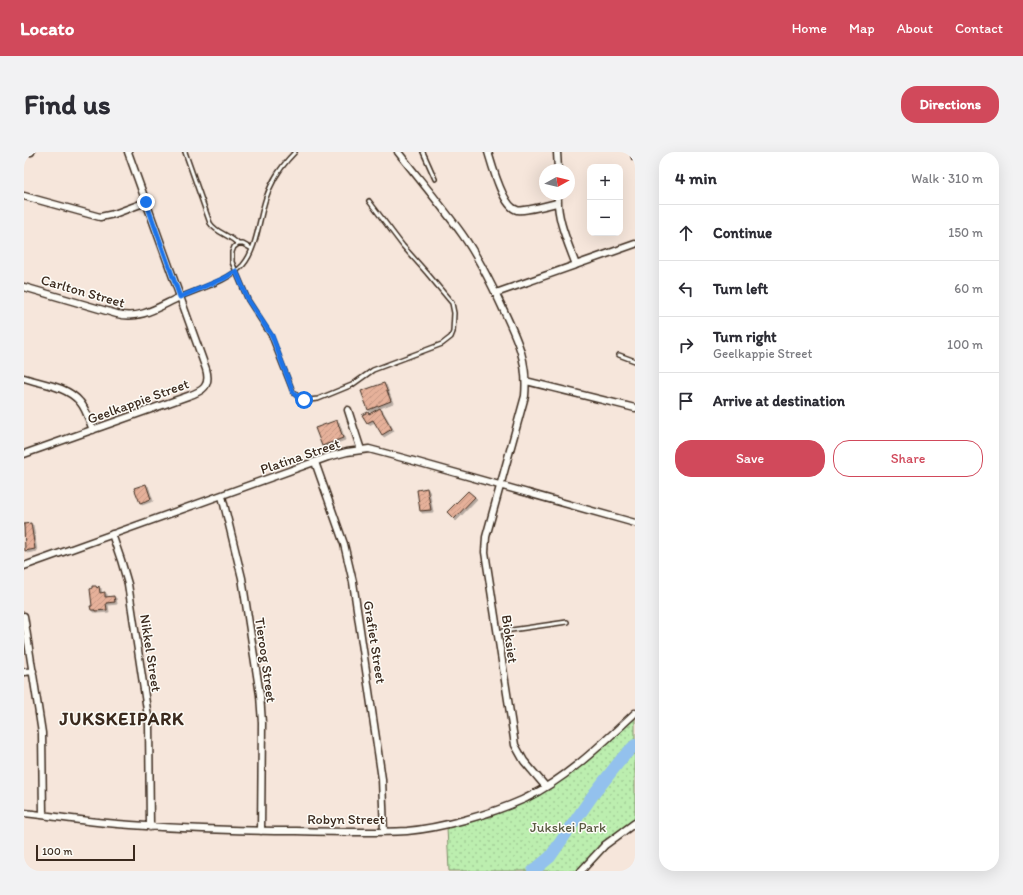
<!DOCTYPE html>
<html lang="en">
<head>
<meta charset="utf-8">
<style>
  body { margin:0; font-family:Itim,sans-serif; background:#f2f2f3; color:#2b2b33 }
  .controls { position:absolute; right:12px; top:12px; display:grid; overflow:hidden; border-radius:8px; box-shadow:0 4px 16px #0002 }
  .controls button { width:36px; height:36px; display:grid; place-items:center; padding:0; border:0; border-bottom:1px solid #e1e1e2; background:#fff; color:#2b2b33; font:20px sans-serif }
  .compass { position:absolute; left:515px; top:12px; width:36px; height:36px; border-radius:50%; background:#fff; box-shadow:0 4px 16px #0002; rotate:82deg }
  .scale { position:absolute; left:12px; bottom:10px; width:99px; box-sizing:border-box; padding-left:4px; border:2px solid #3b2a1e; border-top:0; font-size:11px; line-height:14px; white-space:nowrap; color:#3b2a1e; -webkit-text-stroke:3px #fdfcf7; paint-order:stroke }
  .stop { position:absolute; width:12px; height:12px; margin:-9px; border:3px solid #1a73e8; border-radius:50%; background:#fff }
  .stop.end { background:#1a73e8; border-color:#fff; box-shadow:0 1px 4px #0008 }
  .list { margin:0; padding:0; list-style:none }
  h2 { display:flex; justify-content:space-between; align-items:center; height:52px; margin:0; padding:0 16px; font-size:17px }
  h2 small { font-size:13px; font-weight:400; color:#7c7c81 }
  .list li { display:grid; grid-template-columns:26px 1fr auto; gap:12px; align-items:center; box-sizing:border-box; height:56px; padding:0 16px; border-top:1px solid #e1e1e2 }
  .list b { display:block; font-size:15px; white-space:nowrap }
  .list p { margin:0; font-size:13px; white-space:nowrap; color:#7c7c81 }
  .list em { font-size:13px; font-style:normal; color:#7c7c81 }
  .actions { display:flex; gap:8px; padding:12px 16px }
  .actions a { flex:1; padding:9px 0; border:1px solid #d1495b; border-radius:16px; text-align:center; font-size:14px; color:#d1495b }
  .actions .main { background:#d1495b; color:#fff }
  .icon { flex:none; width:22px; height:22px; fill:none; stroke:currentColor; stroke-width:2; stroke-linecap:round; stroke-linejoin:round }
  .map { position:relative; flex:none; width:611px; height:719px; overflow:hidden; border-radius:16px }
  header { display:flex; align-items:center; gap:24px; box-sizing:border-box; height:56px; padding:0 20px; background:#d1495b; color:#fff }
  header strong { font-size:19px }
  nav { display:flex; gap:22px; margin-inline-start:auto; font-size:14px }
  .intro { display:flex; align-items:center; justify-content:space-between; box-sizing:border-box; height:96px; padding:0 24px }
  h1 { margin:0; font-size:28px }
  .button { padding:10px 18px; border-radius:16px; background:#d1495b; color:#fff; font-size:14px; font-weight:700 }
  main { display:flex; gap:24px; padding:0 24px }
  aside { flex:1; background:#fff; border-radius:16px; box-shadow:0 4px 16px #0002 }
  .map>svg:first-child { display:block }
  .green { fill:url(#green-dots); stroke:#7c8c66 }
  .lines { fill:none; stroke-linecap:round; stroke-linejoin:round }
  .river { stroke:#93c1ed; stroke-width:12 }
  .building { fill:url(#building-hatch); stroke:#3b2a1e; filter:url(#shadow) }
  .lane-casing { stroke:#3b2a1e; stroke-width:6 }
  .street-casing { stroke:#3b2a1e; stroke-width:9 }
  .lane { stroke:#fdfcf7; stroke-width:3 }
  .street { stroke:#fdfcf7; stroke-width:6 }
  .route { stroke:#1a73e8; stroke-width:5 }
  .labels { text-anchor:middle; stroke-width:3; stroke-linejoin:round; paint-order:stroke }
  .street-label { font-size:14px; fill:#3b2a1e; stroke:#fdfcf7 }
  .park-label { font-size:14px; fill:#5b5b42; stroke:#fdfcf7 }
  .district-label { font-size:18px; font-weight:bold; letter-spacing:1px; fill:#3b2a1e; stroke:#fdfcf7 }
</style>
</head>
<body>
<header>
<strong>Locato</strong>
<nav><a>Home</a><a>Map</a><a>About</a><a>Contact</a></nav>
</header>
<div class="intro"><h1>Find us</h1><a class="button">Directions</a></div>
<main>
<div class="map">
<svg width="611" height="719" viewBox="0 0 611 719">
  <defs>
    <pattern id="green-dots" width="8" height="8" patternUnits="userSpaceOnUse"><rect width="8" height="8" fill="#bceeaf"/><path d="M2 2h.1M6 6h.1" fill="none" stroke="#a2cc96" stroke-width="1.8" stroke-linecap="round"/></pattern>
    <pattern id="building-hatch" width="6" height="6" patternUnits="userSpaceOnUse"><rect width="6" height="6" fill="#e6b19a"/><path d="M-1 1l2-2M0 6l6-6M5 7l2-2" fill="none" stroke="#c69884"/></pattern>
    <filter id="shadow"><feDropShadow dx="2" dy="2" stdDeviation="0" flood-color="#0004"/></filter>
  </defs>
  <rect width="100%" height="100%" fill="#f6e6db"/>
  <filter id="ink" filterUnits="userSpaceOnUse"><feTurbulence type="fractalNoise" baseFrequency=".025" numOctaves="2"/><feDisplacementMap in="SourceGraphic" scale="8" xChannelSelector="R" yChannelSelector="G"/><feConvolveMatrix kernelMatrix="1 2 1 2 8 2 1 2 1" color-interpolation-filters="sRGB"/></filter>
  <g filter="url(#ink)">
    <!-- green -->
    <path class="green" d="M611,564V671L601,678L562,719H425L423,675L466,665L500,649L521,638Z"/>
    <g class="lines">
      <!-- river -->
      <path class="river" d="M509,719L526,705L569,643L599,605L611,593"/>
    </g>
    <!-- building -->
    <path class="building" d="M360,231L367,249L344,258L337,239Z
      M356,256L368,277L358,283L349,268L343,271L338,263L344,260L345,262Z
      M313,268L319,286L298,294L291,276Z
      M122,332L127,347L116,351L110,336Z
      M403,336L407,358L396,359L393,338Z
      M444,339L451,345L430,367L423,360Z
      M7,371L11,397L1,399L0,372Z
      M68,434H72L73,436L75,434L76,441L81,440V445L90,444L91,450L82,451L83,458L71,459V458H67L66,454H68L66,437L68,436Z"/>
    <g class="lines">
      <!-- lane casing -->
      <g class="lane-casing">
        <path id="lane" d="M161,0L186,71C192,81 206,83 214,92
          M399,0L411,27
          M228,97L219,92H214L210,95L208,100V110L224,148L247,184L269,240L277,247L285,248L294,247L328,233L349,218L418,192L427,185L429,180L430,161L428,151L403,121L379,94L345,49
          M156,145C177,136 203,130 219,113C233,97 235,66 242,46C248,28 258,13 271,0
          M595,203L611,209
          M473,480L543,470"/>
      </g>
      <!-- street casing -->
      <g class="street-casing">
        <path id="street" d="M374,0C395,27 418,54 438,82C455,106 468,133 480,159C494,189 504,210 501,244L462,385L461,400L491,593L500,609L522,635
          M464,0C468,13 479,55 493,58C499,60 525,53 533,51
          M533,0L534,18
          M610,0L611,5
          M0,1L7,0
          M534,42C532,66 544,91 552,113
          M0,44L76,65L90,62L122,50
          M0,135L93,162C117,168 134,155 156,145
          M472,141L611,92
          M0,226C18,232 43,234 56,250C63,258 65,269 69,278
          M502,229L611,256
          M324,258L337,298
          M0,302L164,244C179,239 187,234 182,217L104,0
          M291,310L320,392L329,430L358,627L360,680
          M198,344L218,426L236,543L238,571L237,679
          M88,382L97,408L104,432L125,571L126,675
          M0,414L304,305L323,300L345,297L379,306L611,371
          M0,464L18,581L19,663
          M0,520L9,519
          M0,661C36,665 71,671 107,673C162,677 217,679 272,679C309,680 346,681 383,679C417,676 467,662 498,648C540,629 578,592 611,561
          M557,719L581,693L611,671"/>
      </g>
      <!-- lane -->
      <use href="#lane" class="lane"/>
      <!-- street -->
      <use href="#street" class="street"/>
    </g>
  </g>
  <g class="lines" filter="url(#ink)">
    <!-- route -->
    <path class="route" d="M122,50L156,145L201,126L212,119L224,148L248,184L269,240L274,246L280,248"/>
  </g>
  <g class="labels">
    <!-- street labels -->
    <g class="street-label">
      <text transform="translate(59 139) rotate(16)" y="5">Carlton Street</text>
      <text transform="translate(114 249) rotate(-20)" y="5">Geelkappie Street</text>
      <text transform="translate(276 304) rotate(-19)" y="5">Platina Street</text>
      <text transform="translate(486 487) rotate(82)" y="5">Bioksiet</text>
      <text transform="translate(351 490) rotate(81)" y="5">Grafiet Street</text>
      <text transform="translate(127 501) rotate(81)" y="5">Nikkel Street</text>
      <text transform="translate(242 508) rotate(82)" y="5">Tieroog Street</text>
      <text x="322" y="672">Robyn Street</text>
    </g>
    <!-- park labels -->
    <g class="park-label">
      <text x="544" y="680">Jukskei Park</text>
    </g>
    <!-- district labels -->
    <g class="district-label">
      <text x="98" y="573">JUKSKEIPARK</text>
    </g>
  </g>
</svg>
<div class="controls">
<button>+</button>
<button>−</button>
</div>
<svg class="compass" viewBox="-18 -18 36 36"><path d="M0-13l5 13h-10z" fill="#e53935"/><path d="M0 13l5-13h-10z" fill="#7c7c81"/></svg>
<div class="scale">100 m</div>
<div class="stop" style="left:280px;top:248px"></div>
<div class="stop end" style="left:122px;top:50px"></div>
</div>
<aside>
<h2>4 min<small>Walk · 310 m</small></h2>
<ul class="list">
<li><svg class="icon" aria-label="ahead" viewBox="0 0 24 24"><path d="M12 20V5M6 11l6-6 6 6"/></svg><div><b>Continue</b></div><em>150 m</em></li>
<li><svg class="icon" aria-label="left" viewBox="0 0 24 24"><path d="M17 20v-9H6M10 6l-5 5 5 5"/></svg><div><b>Turn left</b></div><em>60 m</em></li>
<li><svg class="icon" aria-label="right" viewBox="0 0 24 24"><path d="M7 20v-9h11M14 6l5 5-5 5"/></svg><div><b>Turn right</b><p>Geelkappie Street</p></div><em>100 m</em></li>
<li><svg class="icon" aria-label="arrive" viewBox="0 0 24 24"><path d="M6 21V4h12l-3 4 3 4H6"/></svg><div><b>Arrive at destination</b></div></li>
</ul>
<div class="actions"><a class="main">Save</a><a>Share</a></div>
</aside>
</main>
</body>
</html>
